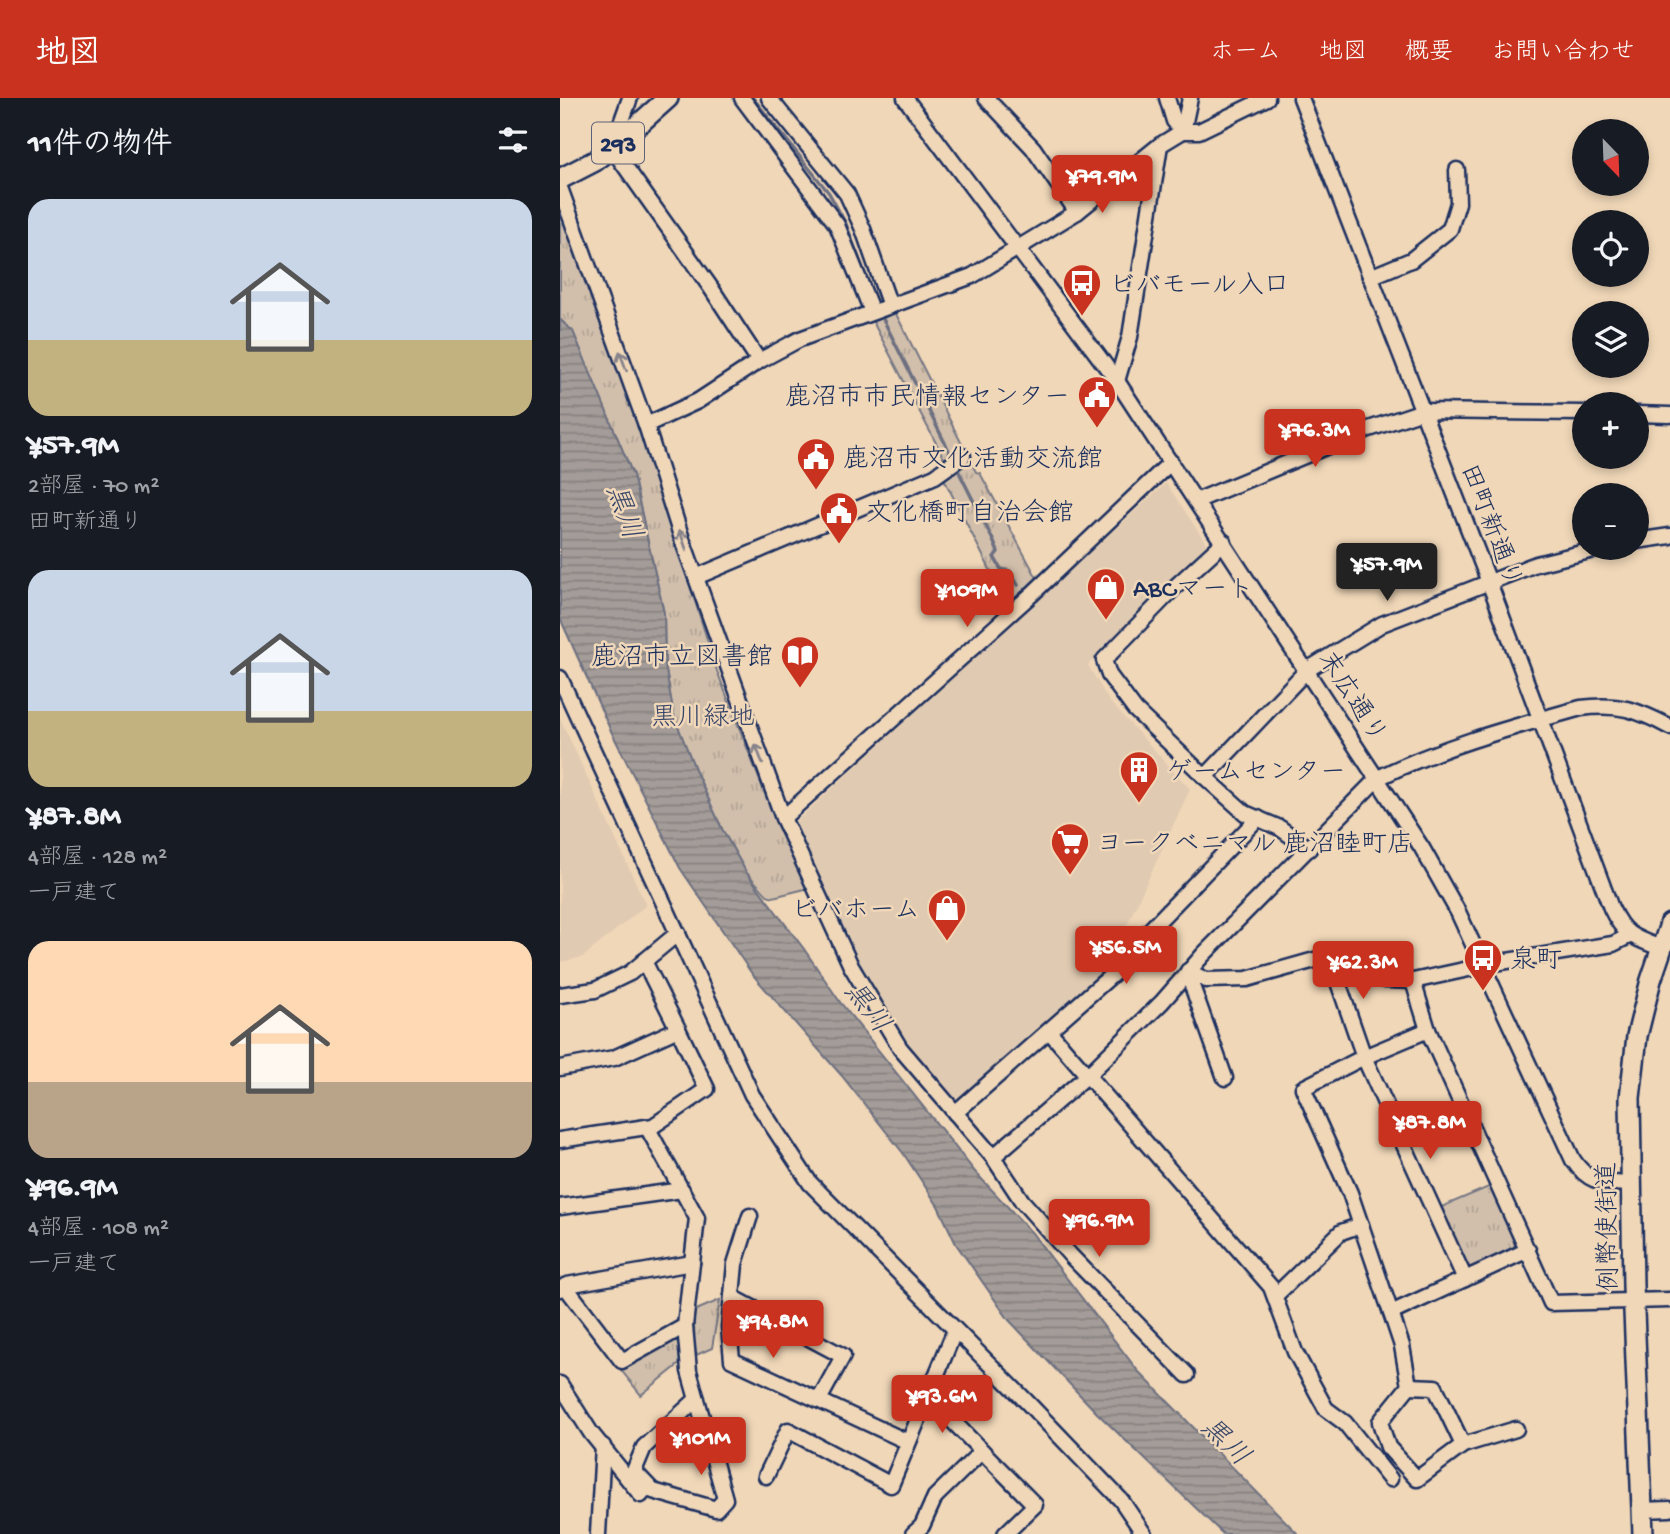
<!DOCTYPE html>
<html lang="ja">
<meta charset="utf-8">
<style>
body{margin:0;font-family:"Gochi Hand","Klee One",sans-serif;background:#242831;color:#f1f3f6;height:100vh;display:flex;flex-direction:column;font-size:26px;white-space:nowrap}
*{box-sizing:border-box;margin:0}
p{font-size:23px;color:#9ea1a6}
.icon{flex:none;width:38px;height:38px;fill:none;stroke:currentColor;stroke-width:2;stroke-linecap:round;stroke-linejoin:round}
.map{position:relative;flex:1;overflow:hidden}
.panel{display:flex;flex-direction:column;background:#171b24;width:560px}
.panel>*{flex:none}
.needle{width:46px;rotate:157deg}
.tools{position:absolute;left:1012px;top:21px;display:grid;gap:14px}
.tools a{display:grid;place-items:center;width:77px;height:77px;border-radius:50%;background:#171b24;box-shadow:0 4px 10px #0003;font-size:35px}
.price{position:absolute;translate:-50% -60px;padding:0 16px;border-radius:7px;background:#c8321e;color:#fff;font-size:23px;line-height:46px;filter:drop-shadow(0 2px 4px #0008)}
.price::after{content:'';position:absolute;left:50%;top:42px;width:21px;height:16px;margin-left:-10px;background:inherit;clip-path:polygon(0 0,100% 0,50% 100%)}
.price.current{background:#222;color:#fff}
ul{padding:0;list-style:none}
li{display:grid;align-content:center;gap:14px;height:371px;padding:0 28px}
li span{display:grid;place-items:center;height:217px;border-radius:21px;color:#555}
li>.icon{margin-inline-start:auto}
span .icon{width:126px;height:126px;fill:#fffc;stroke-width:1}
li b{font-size:30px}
h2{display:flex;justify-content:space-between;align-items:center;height:84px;padding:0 28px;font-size:30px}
header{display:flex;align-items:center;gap:42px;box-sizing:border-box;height:98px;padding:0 35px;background:#c8321e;color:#fff}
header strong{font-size:33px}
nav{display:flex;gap:38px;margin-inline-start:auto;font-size:24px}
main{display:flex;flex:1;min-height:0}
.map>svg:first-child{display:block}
</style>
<header>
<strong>地図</strong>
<nav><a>ホーム</a><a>地図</a><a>概要</a><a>お問い合わせ</a></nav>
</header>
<main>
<section class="panel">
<h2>11件の物件<svg class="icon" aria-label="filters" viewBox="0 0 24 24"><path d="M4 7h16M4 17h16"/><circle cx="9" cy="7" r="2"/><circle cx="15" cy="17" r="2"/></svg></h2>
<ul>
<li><span style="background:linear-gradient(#c9d6e8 65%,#c2b280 0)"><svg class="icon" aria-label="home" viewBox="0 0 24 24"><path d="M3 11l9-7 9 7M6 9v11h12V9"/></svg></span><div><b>¥57.9M</b><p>2部屋 · 70 m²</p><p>田町新通り</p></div></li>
<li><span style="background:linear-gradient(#c9d6e8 65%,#c2b280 0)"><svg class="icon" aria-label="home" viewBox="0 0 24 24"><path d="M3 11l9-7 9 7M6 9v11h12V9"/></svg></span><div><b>¥87.8M</b><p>4部屋 · 128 m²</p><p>一戸建て</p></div></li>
<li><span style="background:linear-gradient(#ffd9b3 65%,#b9a48a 0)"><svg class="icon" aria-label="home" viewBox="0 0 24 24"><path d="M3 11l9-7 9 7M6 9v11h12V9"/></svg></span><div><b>¥96.9M</b><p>4部屋 · 108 m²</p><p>一戸建て</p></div></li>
</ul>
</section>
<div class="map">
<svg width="1110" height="1436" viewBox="0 0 1110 1436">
<defs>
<pattern id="grass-tufts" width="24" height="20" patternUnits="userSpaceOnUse" patternTransform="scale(1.75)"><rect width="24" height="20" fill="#d1bfab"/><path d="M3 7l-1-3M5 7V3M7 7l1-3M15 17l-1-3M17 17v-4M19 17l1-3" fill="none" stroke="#b3a496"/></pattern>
<pattern id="water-rules" width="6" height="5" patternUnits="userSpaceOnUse" patternTransform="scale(1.75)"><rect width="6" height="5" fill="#a49c98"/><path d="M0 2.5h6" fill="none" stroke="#85807f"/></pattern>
</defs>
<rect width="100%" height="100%" fill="#f0d7b8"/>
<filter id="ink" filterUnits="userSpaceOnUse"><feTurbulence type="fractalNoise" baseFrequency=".0143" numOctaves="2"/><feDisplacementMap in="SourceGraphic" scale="14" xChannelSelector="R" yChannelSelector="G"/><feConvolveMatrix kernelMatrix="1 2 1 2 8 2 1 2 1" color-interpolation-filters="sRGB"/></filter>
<g filter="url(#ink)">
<!-- built -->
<g fill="#e0cab1">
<path d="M 606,385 L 648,448 L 528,567 L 549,603 L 630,691 L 545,874 L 400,999 L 385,1000 L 336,941 L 290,863 L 231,728 Z"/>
<path d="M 0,620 L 86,807 L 23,859 L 0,864 Z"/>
</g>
<!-- grass -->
<g fill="url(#grass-tufts)" stroke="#767784" stroke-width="2">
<path d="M 0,103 L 62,271 L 157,573 L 218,729 L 249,790 L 213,799 L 207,797 L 186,774 L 163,733 L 137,676 L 114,619 L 105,567 L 104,515 L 73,377 L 13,234 L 0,221 Z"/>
<path d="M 335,214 L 416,374 L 420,375 L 477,480 L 448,507 L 385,383 L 385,376 L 390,372 L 312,222 Z"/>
<path d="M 931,1088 L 957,1142 L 953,1153 L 914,1171 L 905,1166 L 879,1110 Z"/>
<path d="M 160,1202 L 152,1250 L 132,1259 L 134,1213 Z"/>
<path d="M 108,1240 L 120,1244 L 122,1264 L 81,1297 L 61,1272 Z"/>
</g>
<!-- water -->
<path fill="url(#water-rules)" stroke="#6d7081" stroke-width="2" d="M 0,222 L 13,233 L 73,377 L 104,515 L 105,567 L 114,618 L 137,676 L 163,733 L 186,774 L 244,851 L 280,904 L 416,1075 L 472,1135 L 578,1273 L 738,1436 L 663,1436 L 537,1315 L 449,1222 L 396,1146 L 378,1108 L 343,1055 L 282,978 L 192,876 L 120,770 L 50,631 L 0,520 Z"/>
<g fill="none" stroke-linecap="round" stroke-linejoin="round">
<!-- stream -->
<g stroke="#6d7081" stroke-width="3.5">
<path d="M 193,0 L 269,95 L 286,126 L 318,210"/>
<path d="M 321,217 L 393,361"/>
<path d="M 396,368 L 433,442 L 438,454 L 434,459 L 441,471 L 450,473 L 458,487"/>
</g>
<!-- minor casing -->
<g stroke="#1b2f5e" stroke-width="19">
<g id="minor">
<path d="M 70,0 L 52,50 L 151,190 L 199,263"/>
<path d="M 182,0 L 277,127 L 312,214"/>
<path d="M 209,0 L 287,96 L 303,131 L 330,208"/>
<path d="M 345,0 L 557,283 L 862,750 L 898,814 L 1013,1062 C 1030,1087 1043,1084 1071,1086"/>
<path d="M 426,0 L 473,50 L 517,114"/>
<path d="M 607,0 L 614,23 L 623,33"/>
<path d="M 741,0 L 929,484 L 1051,810 C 1064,838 1074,840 1101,850"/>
<path d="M 623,33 L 630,0"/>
<path d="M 0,90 L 86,327 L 122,441 L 223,720 L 291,868 L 340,950 L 433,1059 L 529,976 L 602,904 L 643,857 L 818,680 C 882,648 953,629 1021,610 C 1059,605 1078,612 1110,629"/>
<path d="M 810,179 L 851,162 L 890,131 L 898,105 L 897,72"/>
<path d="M 557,283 L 570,239 L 600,47"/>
<path d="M 1076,316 L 1110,317"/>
<path d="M 86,327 L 138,303 L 199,263 L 240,241 L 412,178 L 517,114 L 600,47 L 623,33 L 639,33 L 707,0"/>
<path d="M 636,403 L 809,331 L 863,313 L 1024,315"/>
<path d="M 1076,443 L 1110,438"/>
<path d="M 664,444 L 615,489 L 544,562 L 549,577 L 575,612 L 645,679 L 685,715 L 720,730 L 749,751"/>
<path d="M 136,479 L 375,378 L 403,358"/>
<path d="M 0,580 L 192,997 L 250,1085 L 468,1305 L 561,1402 L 584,1436"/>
<path d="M 645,679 L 747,572 L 822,526 L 976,466 L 1042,450"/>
<path d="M 223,720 L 471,497 L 611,364"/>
<path d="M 769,858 L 804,959 L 905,1181"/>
<path d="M 628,873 L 646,882 L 687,881 L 769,858 L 788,862 L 825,882 L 853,883 L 941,864 L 1053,846 L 1069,838"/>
<path d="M 636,878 L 631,885 L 665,980"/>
<path d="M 853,883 L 868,932 L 991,1205 L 1110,1202"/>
<path d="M 0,897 L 35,892 L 70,875 L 118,835"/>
<path d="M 868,932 L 804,959 L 743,990 L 790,1095 L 831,1215 L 968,1152"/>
<path d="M 489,933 L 711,1189 L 735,1254 L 766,1311 L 785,1325 L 830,1381"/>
<path d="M 0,970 L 54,960 L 118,931 L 84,863"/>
<path d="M 395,1015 L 561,869 L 586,836 L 698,720"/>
<path d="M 0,1042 L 93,1028 L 147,991 L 118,931"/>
<path d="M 433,1059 L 462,1103 L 511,1158 L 627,1277"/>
<path d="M 0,1109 L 122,1092"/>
<path d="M 190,1118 L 175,1166 L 169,1229 L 172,1262 L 348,1344"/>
<path d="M 5,1188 L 62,1263 L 125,1228 L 132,1165"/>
<path d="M 0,1191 L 7,1187 L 132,1165 L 137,1120 L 87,1029"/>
<path d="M 716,1197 L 781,1134 L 801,1127"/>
<path d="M 172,1199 L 283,1258 L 259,1302"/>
<path d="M 831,1215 L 842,1248 L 849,1288 L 820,1324 L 828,1349 L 857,1381 L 903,1347 L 956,1331"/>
<path d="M 125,1228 L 129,1273 L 165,1401 L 156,1411 L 93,1393 L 74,1373 L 84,1349 L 137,1301"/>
<path d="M 0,1286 L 31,1335 L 81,1397"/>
<path d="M 849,1288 L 875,1289 L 903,1347"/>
<path d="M 368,1298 L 475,1407 L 445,1436"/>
<path d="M 206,1378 L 228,1332 L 331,1387 L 395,1232"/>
<path d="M 1082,1412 L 1110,1411"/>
<path d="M 38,1436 L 43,1348"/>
<path d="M 353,1436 L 362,1428 L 375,1399 L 422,1353"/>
</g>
</g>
<!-- highway casing -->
<g stroke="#1b2f5e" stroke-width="24">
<g id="highway">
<path d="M 0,81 L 35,63 L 52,50 L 108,0"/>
<path d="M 1083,1436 L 1073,1188 L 1070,1000 L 1077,938 L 1091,882 L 1110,826"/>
</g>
</g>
<!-- minor -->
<use href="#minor" stroke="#f0d7b8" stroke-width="14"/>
<!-- highway -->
<use href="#highway" stroke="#f0d7b8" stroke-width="19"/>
</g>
<!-- one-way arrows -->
<defs><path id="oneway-shaft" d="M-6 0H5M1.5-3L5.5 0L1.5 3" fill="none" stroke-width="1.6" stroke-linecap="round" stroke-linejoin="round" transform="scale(1.75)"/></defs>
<g stroke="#86838b">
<use href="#oneway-shaft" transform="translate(63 263) rotate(-110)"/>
<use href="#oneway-shaft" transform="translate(123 442) rotate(-109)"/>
<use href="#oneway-shaft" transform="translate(199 656) rotate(-111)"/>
</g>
</g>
<!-- icons -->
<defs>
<g id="bus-pin" transform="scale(2.0125)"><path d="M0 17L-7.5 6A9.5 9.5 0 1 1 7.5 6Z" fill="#c8321e" stroke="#f0d7b8"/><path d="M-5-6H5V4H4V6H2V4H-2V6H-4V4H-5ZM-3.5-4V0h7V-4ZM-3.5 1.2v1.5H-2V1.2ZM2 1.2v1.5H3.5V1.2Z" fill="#fff"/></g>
<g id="civic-pin" transform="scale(2.0125)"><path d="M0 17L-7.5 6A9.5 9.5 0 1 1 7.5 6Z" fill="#c8321e" stroke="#f0d7b8"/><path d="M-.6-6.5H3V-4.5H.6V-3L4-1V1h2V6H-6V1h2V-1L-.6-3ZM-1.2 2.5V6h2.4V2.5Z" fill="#fff"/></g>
<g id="shop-pin" transform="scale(2.0125)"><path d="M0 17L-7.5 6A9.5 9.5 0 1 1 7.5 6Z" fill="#c8321e" stroke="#f0d7b8"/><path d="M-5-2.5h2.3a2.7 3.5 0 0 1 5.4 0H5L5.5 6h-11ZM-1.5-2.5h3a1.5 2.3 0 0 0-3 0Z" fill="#fff"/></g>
<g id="library-pin" transform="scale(2.0125)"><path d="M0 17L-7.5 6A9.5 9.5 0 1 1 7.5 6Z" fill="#c8321e" stroke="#f0d7b8"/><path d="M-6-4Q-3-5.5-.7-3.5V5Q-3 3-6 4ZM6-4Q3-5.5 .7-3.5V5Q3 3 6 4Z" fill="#fff"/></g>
<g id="building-pin" transform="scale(2.0125)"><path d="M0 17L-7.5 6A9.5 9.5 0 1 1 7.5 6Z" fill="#c8321e" stroke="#f0d7b8"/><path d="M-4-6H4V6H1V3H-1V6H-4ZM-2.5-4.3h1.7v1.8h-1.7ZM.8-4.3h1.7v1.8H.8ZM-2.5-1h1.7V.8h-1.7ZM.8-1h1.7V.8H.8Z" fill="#fff"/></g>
<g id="supermarket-pin" transform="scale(2.0125)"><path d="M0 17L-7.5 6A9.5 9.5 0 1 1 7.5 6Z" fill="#c8321e" stroke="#f0d7b8"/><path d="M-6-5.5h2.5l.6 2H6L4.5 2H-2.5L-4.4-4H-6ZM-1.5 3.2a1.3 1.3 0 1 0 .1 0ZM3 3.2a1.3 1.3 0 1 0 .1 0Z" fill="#fff"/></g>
</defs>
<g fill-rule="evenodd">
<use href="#bus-pin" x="522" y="185"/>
<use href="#civic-pin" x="537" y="297"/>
<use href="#civic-pin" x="256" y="359"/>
<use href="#civic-pin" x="279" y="413"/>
<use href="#shop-pin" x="546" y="489"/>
<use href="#library-pin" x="240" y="557"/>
<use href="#building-pin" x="579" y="672"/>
<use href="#supermarket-pin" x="510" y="744"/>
<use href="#shop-pin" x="387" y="810"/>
<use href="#bus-pin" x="923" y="860"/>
</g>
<g text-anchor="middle" stroke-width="5" stroke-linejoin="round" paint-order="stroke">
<!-- shield labels -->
<rect fill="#f0d7b8" stroke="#5b6179" stroke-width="2" x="32" y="24.5" width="52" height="41" rx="5"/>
<g font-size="24" font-weight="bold" fill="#1b2f5e">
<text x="58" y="53">293</text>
</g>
<!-- poi labels -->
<g font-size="26" fill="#1b2f5e" stroke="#f0d7b8" text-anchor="start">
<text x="549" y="194">ビバモール入口</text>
<text x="510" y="306" text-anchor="end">鹿沼市市民情報センター</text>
<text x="283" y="368">鹿沼市文化活動交流館</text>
<text x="306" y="422">文化橋町自治会館</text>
<text x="573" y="498">ABCマート</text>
<text x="213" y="566" text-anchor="end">鹿沼市立図書館</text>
<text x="606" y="681">ゲームセンター</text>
<text x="537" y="753">ヨークベニマル 鹿沼睦町店</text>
<text x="360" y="819" text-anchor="end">ビバホーム</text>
<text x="950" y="869">泉町</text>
</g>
<!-- street labels -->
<g font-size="26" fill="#1b2f5e" stroke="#f0d7b8">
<text transform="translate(933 427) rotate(69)" y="9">田町新通り</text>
<text transform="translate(794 598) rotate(57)" y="9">末広通り</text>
<text transform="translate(1046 1129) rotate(-91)" y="9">例幣使街道</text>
</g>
<!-- park labels -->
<g font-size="26" fill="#36456a" stroke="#f0d7b8">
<text x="143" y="626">黒川緑地</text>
</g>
<!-- water labels -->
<g font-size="28" font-style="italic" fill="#36456a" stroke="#f0d7b8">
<text transform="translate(66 413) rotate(70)" y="10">黒川</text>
<text transform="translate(309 908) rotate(52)" y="10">黒川</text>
<text transform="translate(667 1342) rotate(44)" y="10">黒川</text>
</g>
</g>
</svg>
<div class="tools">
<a><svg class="needle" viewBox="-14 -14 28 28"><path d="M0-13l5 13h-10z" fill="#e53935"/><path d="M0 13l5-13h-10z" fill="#9ea1a6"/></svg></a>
<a><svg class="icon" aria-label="locate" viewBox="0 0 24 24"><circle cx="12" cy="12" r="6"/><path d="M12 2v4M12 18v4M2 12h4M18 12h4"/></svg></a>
<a><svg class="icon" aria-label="layers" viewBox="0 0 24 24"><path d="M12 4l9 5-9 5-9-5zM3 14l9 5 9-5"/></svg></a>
<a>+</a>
<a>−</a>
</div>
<b class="price" style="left:542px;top:117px">¥79.9M</b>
<b class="price" style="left:755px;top:371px">¥76.3M</b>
<b class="price current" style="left:827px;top:505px">¥57.9M</b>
<b class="price" style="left:407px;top:531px">¥109M</b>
<b class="price" style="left:566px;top:888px">¥56.5M</b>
<b class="price" style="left:803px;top:903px">¥62.3M</b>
<b class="price" style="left:870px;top:1063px">¥87.8M</b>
<b class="price" style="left:539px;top:1161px">¥96.9M</b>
<b class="price" style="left:213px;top:1262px">¥94.8M</b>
<b class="price" style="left:382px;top:1337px">¥93.6M</b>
<b class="price" style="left:141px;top:1379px">¥101M</b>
</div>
</main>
